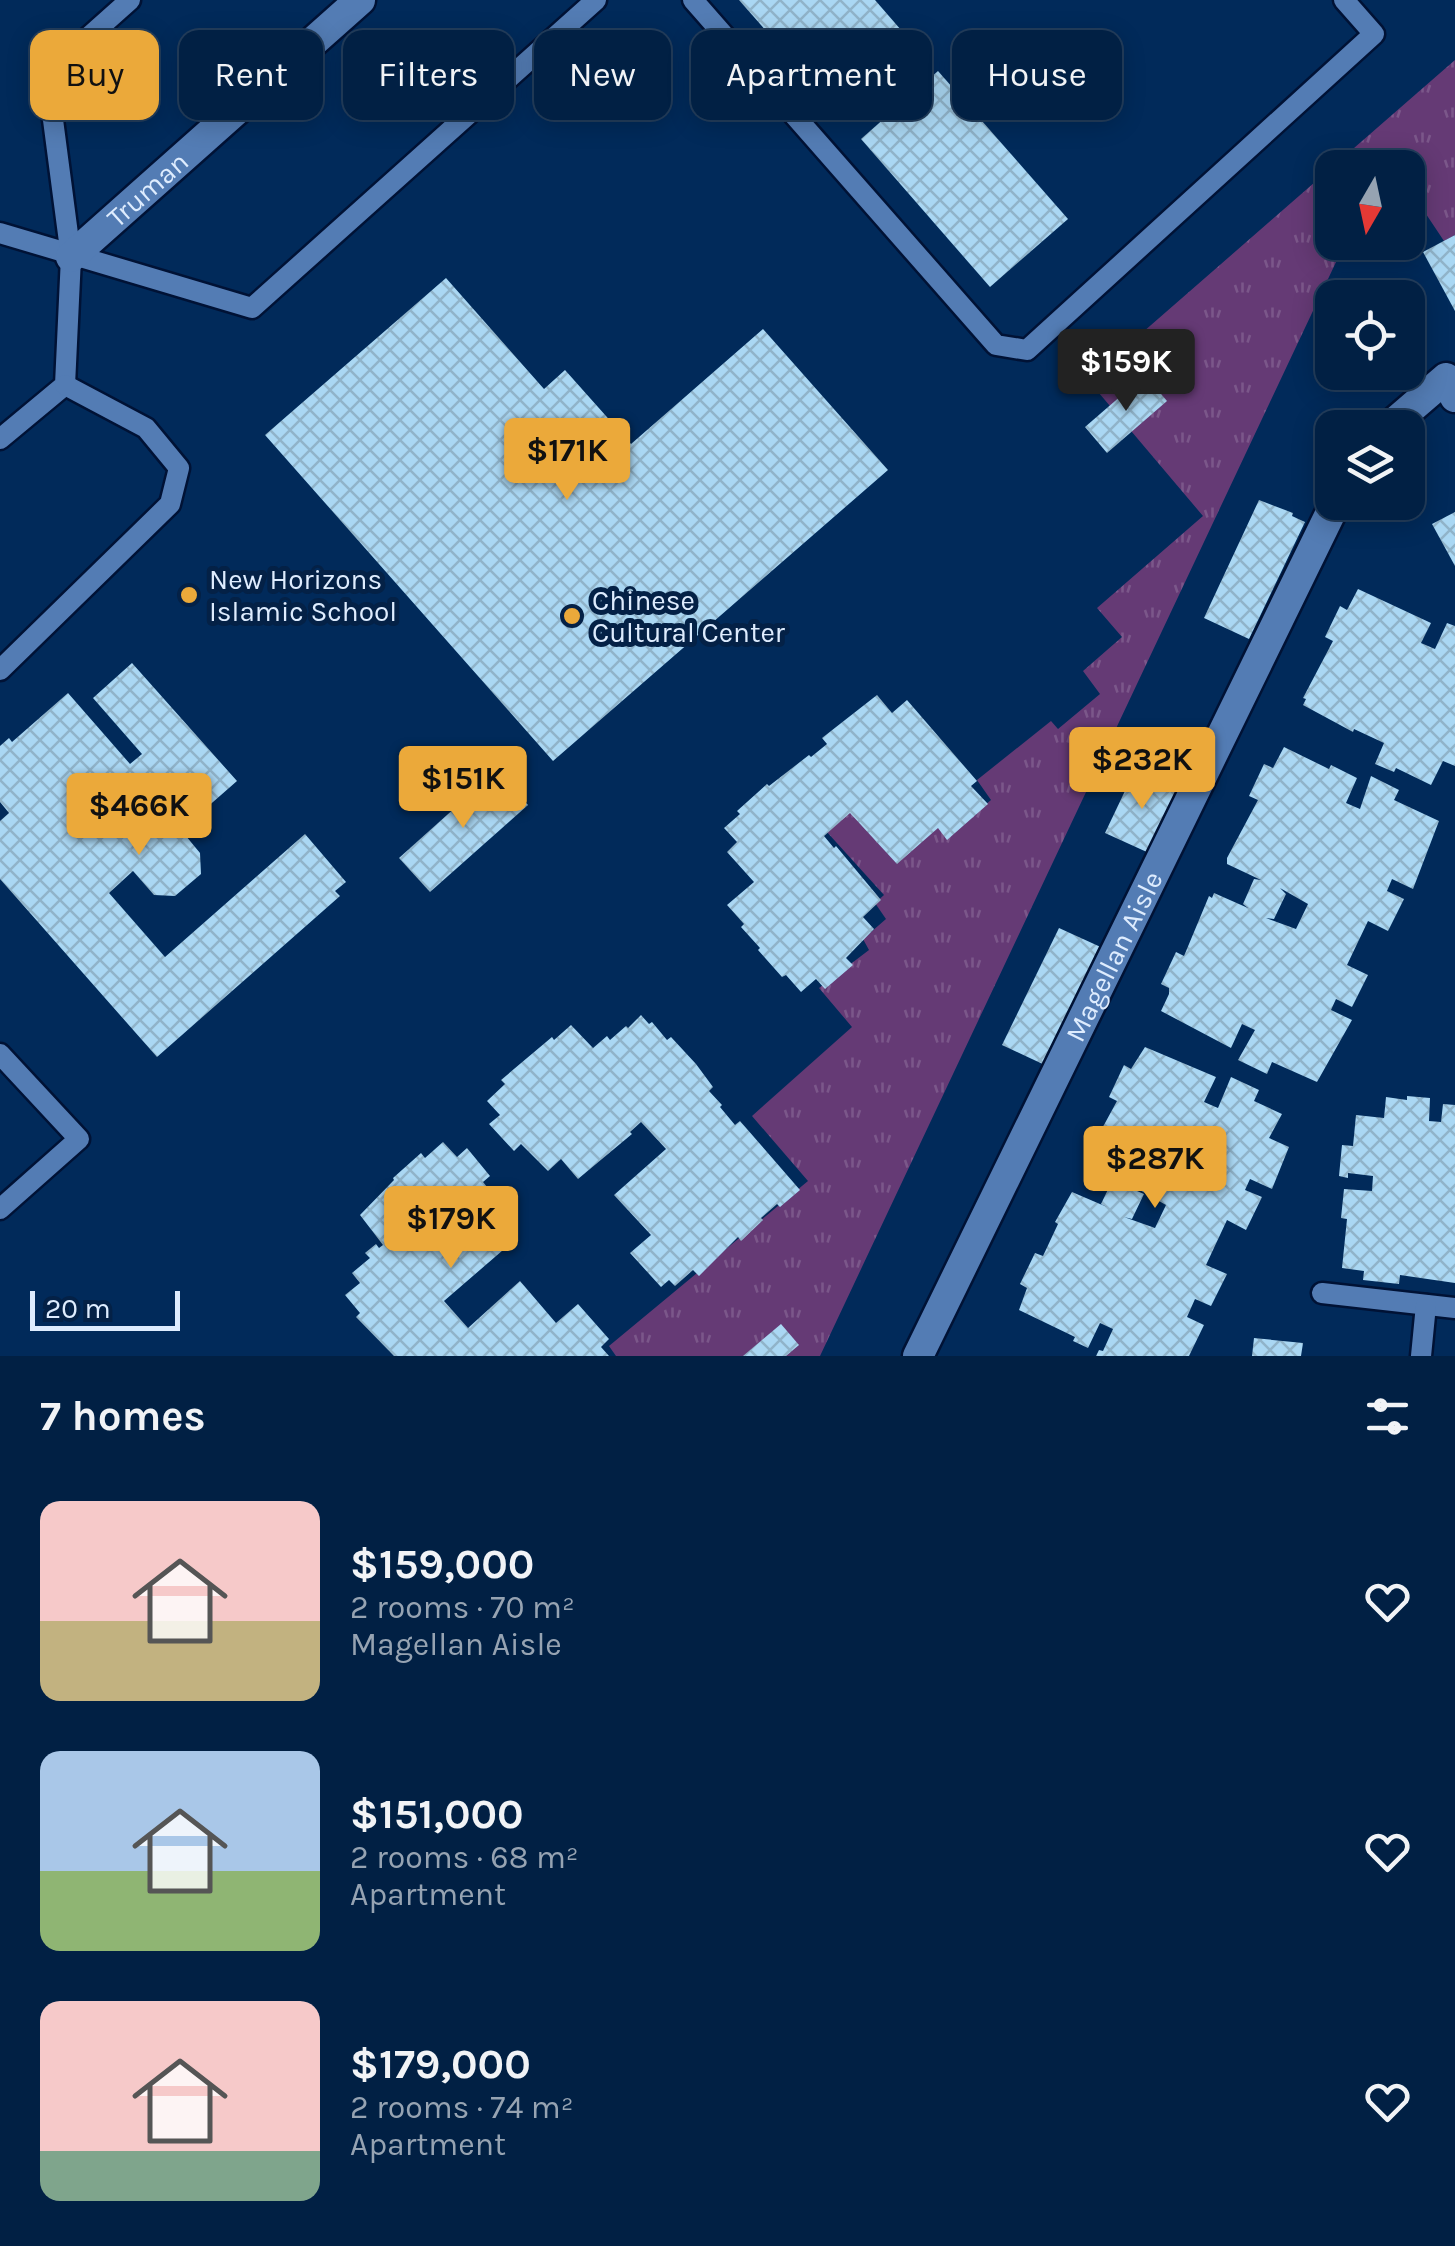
<!DOCTYPE html>
<meta charset="utf-8">
<style>
body{margin:0;font-family:Karla,sans-serif;background:#0b284b;color:#f1f3f6;height:100vh;display:flex;flex-direction:column;font-size:38px;white-space:nowrap}
*{box-sizing:border-box;margin:0}
p{font-size:32px;color:#96a3b2}
.icon{flex:none;width:55px;height:55px;fill:none;stroke:currentColor;stroke-width:2;stroke-linecap:round;stroke-linejoin:round}
.map{position:relative;height:1356px;overflow:hidden}
.side{display:flex;flex-direction:column;background:#012044;flex:1}
.side>*{flex:none}
.guide{position:absolute;left:30px;top:30px;width:1395px;height:90px;display:flex;gap:20px}
.needle{width:65px;rotate:189deg}
.fabs{position:absolute;left:1315px;top:150px;display:grid;gap:20px}
.fabs a{display:grid;place-items:center;width:110px;height:110px;border-radius:20px;background:#012044;box-shadow:0 5px 25px #0003,0 0 0 2px #233e5d;font-size:50px}
.scale{position:absolute;left:30px;bottom:25px;width:150px;box-sizing:border-box;padding-left:10px;border:5px solid #deecfe;border-top:0;font-size:28px;line-height:35px;white-space:nowrap;color:#deecfe;-webkit-text-stroke:8px #042146;paint-order:stroke}
.price{position:absolute;translate:-50% -85px;padding:0 22px;border-radius:10px;background:#eba93a;color:#111;font-size:32px;line-height:65px;filter:drop-shadow(0 2px 5px #0008)}
.price::after{content:'';position:absolute;left:50%;top:60px;width:30px;height:22px;margin-left:-15px;background:inherit;clip-path:polygon(0 0,100% 0,50% 100%)}
.price.on{background:#222;color:#fff}
ul{padding:0;list-style:none}
li{display:flex;align-items:center;gap:30px;height:250px;padding:0 40px}
li span{display:grid;place-items:center;flex:none;width:280px;height:200px;border-radius:20px;color:#555}
li>.icon{margin-inline-start:auto}
span .icon{width:120px;height:120px;fill:#fffc;stroke-width:1}
li b{font-size:42px}
h2{display:flex;justify-content:space-between;align-items:center;height:120px;padding:0 40px;font-size:42px}
.tag{padding:0 35px;border-radius:20px;background:#012044;box-shadow:0 5px 25px #0003,0 0 0 2px #233e5d;font-size:35px;line-height:90px}
.tag.on{background:#eba93a;color:#111}
.map>svg:first-child{display:block}
</style>
<div class="map">
<svg width="1455" height="1356" viewBox="0 0 1455 1356">
<defs>
<pattern id="grass-tufts" width="24" height="20" patternUnits="userSpaceOnUse" patternTransform="scale(2.5)"><rect width="24" height="20" fill="#653a75"/><path d="M3 7l-1-3M5 7V3M7 7l1-3M15 17l-1-3M17 17v-4M19 17l1-3" fill="none" stroke="#7b578a"/></pattern>
<pattern id="building-cross-hatch" width="8" height="8" patternUnits="userSpaceOnUse" patternTransform="scale(2.5)"><rect width="8" height="8" fill="#aad7f3"/><path d="M0 0l8 8M0 8l8-8" fill="none" stroke="#90b3c9"/></pattern>
</defs>
<rect width="100%" height="100%" fill="#012a5a"/>
<!-- grass -->
<path fill="url(#grass-tufts)" d="M 1455,60 L 1455,235 L 1444,241 L 1408,187 L 1408,168 L 1394,167 L 1386,156 L 1380,167 L 1332,168 L 1332,242 L 1345,243 L 820,1356 L 616,1356 L 609,1346 L 808,1181 L 752,1116 L 852,1027 L 819,988 L 869,950 L 863,939 L 886,919 L 875,903 L 884,895 L 826,831 L 853,806 L 941,822 L 950,834 L 991,800 L 977,780 L 1051,721 L 1058,729 L 1100,694 L 1083,671 L 1122,637 L 1097,608 L 1203,516 L 1088,380 Z"/>
<!-- building -->
<g fill="url(#building-cross-hatch)" fill-rule="evenodd">
<path d="M 739,0 L 875,0 L 921,53 L 844,120 Z"/>
<path d="M 938,71 L 1068,219 L 990,287 L 861,139 Z"/>
<path d="M 1455,235 L 1455,311 L 1423,252 Z"/>
<path d="M 446,278 L 544,389 L 565,370 L 631,444 L 763,329 L 888,470 L 553,761 L 265,435 Z"/>
<path d="M 1145,375 L 1167,401 L 1107,453 L 1085,427 Z"/>
<path d="M 1259,500 L 1293,513 L 1292,516 L 1305,522 L 1249,639 L 1204,618 Z"/>
<path d="M 1455,512 L 1455,566 L 1432,524 Z"/>
<path d="M 1358,589 L 1431,623 L 1421,643 L 1435,649 L 1447,623 L 1455,626 L 1455,766 L 1443,761 L 1431,785 L 1396,768 L 1394,772 L 1375,764 L 1384,743 L 1354,729 L 1353,732 L 1303,705 L 1306,699 L 1303,698 L 1333,641 L 1325,637 L 1340,606 L 1347,610 Z"/>
<path d="M 132,663 L 237,781 L 181,830 L 200,853 L 201,874 L 175,896 L 154,895 L 133,871 L 109,893 L 165,957 L 305,834 L 346,882 L 335,891 L 340,896 L 157,1057 L 0,879 L 0,821 L 9,813 L 0,802 L 0,746 L 9,738 L 12,742 L 68,693 L 130,764 L 142,754 L 93,698 Z"/>
<path d="M 877,695 L 892,713 L 907,700 L 977,781 L 971,786 L 988,804 L 947,840 L 938,828 L 897,864 L 850,813 L 824,836 L 834,848 L 836,846 L 881,900 L 863,917 L 874,929 L 846,958 L 853,965 L 825,989 L 816,979 L 801,992 L 786,975 L 782,977 L 758,950 L 760,948 L 741,927 L 744,924 L 727,905 L 754,882 L 727,852 L 737,842 L 724,828 L 740,814 L 737,811 L 767,784 L 769,786 L 809,755 L 811,757 L 827,744 L 822,738 Z"/>
<path d="M 1284,747 L 1329,769 L 1331,765 L 1357,778 L 1346,803 L 1360,809 L 1371,776 L 1399,790 L 1394,800 L 1439,821 L 1413,889 L 1392,879 L 1387,891 L 1404,899 L 1388,931 L 1368,921 L 1347,965 L 1368,975 L 1352,1007 L 1336,999 L 1331,1010 L 1352,1020 L 1317,1082 L 1272,1062 L 1267,1074 L 1238,1060 L 1255,1030 L 1242,1024 L 1231,1048 L 1161,1011 L 1169,994 L 1169,988 L 1161,984 L 1176,952 L 1184,956 L 1209,896 L 1212,898 L 1214,893 L 1248,908 L 1243,904 L 1254,879 L 1261,880 L 1227,864 L 1227,858 L 1258,800 L 1249,796 L 1264,764 L 1273,768 ZM 1280,888 L 1308,904 L 1296,929 L 1266,918 L 1274,919 L 1286,894 Z"/>
<path d="M 496,771 L 528,805 L 430,892 L 399,858 Z"/>
<path d="M 1134,772 L 1179,792 L 1149,853 L 1105,833 Z"/>
<path d="M 1059,928 L 1105,949 L 1049,1067 L 1002,1045 Z"/>
<path d="M 641,1015 L 649,1024 L 652,1022 L 667,1040 L 671,1037 L 696,1064 L 713,1087 L 709,1091 L 722,1105 L 720,1107 L 735,1125 L 740,1121 L 800,1190 L 780,1207 L 777,1204 L 761,1218 L 763,1220 L 741,1241 L 738,1237 L 699,1276 L 693,1270 L 675,1286 L 669,1280 L 661,1287 L 630,1253 L 651,1235 L 614,1195 L 666,1149 L 641,1122 L 630,1132 L 632,1134 L 578,1179 L 561,1159 L 548,1171 L 521,1144 L 514,1151 L 489,1124 L 500,1115 L 487,1101 L 505,1084 L 501,1080 L 552,1037 L 554,1040 L 571,1025 L 593,1048 L 607,1036 L 610,1040 L 626,1026 L 628,1028 Z"/>
<path d="M 1145,1047 L 1216,1077 L 1204,1102 L 1218,1108 L 1231,1077 L 1259,1090 L 1254,1101 L 1282,1114 L 1269,1138 L 1289,1147 L 1272,1189 L 1250,1179 L 1245,1190 L 1262,1197 L 1246,1230 L 1227,1220 L 1206,1265 L 1227,1274 L 1211,1306 L 1195,1299 L 1187,1317 L 1204,1325 L 1189,1356 L 1096,1356 L 1099,1350 L 1103,1351 L 1113,1329 L 1100,1323 L 1088,1348 L 1073,1341 L 1075,1337 L 1019,1310 L 1027,1288 L 1020,1284 L 1035,1253 L 1043,1256 L 1058,1224 L 1055,1222 L 1072,1192 L 1107,1207 L 1101,1204 L 1113,1179 L 1121,1180 L 1086,1164 L 1086,1158 L 1117,1101 L 1109,1097 L 1124,1065 L 1131,1069 ZM 1138,1189 L 1166,1205 L 1155,1228 L 1124,1217 L 1132,1219 L 1144,1194 L 1137,1191 Z"/>
<path d="M 1407,1096 L 1430,1098 L 1429,1121 L 1441,1122 L 1443,1104 L 1455,1105 L 1455,1283 L 1400,1275 L 1399,1284 L 1363,1280 L 1364,1271 L 1342,1268 L 1347,1219 L 1341,1218 L 1344,1189 L 1372,1191 L 1373,1176 L 1348,1173 L 1348,1178 L 1339,1176 L 1342,1145 L 1353,1146 L 1356,1115 L 1384,1118 L 1386,1097 L 1407,1100 Z"/>
<path d="M 443,1142 L 457,1157 L 467,1148 L 490,1176 L 483,1182 L 507,1212 L 493,1224 L 510,1244 L 444,1301 L 468,1328 L 520,1281 L 556,1323 L 578,1304 L 609,1339 L 601,1347 L 609,1356 L 394,1356 L 356,1317 L 360,1313 L 345,1295 L 360,1283 L 352,1273 L 370,1258 L 365,1253 L 376,1244 L 379,1248 L 383,1245 L 360,1215 L 394,1180 L 393,1178 L 421,1153 L 425,1158 Z"/>
<path d="M 781,1324 L 799,1345 L 786,1356 L 743,1356 Z"/>
<path d="M 1254,1338 L 1303,1343 L 1301,1356 L 1252,1356 Z"/>
</g>
<g fill="none" stroke-linecap="round" stroke-linejoin="round">
<!-- lane casing -->
<g stroke="#001235" stroke-width="25">
<g id="lane">
<path d="M 693,0 L 996,345 L 1027,350 L 1374,34 L 1344,0"/>
<path d="M 0,233 L 252,308 L 596,0"/>
<path d="M 0,439 L 65,385 L 71,257 L 47,74 L 130,0"/>
<path d="M 0,670 L 170,504 L 179,468 L 146,428 L 65,385"/>
<path d="M 0,1054 L 79,1139 L 0,1209"/>
<path d="M 1322,1293 L 1455,1308"/>
<path d="M 1421,1356 L 1426,1305"/>
</g>
</g>
<!-- street casing -->
<g stroke="#001235" stroke-width="35">
<g id="street">
<path id="s1" d="M 71,257 L 360,0"/>
<path d="M 1388,428 L 1446,378 L 1455,397"/>
<path id="s2" d="M 918,1356 L 1336,502"/>
</g>
</g>
<!-- lane -->
<use href="#lane" stroke="#537cb4" stroke-width="20"/>
<!-- street -->
<use href="#street" stroke="#537cb4" stroke-width="30"/>
</g>
<!-- markers -->
<g fill="#eba93a" stroke="#042146" stroke-width="4">
<circle cx="189" cy="595" r="10"/>
<circle cx="572" cy="616" r="10"/>
</g>
<g text-anchor="middle" stroke-width="10" stroke-linejoin="round" paint-order="stroke">
<!-- street labels -->
<g font-size="28" fill="#deecfe" stroke="#042146">
<text dy="10" stroke="none"><textPath href="#s1" startOffset="102">Truman</textPath></text>
<text dy="10" stroke="none"><textPath href="#s2" startOffset="445">Magellan Aisle</textPath></text>
</g>
<!-- poi labels -->
<g font-size="28" fill="#deecfe" stroke="#042146" text-anchor="start">
<text x="209" y="589">New Horizons<tspan x="209" dy="32">Islamic School</tspan></text>
<text x="592" y="610">Chinese<tspan x="592" dy="32">Cultural Center</tspan></text>
</g>
</g>
</svg>
<div class="fabs">
<a><svg class="needle" viewBox="-14 -14 28 28"><path d="M0-13l5 13h-10z" fill="#e53935"/><path d="M0 13l5-13h-10z" fill="#96a3b2"/></svg></a>
<a><svg class="icon" aria-label="locate" viewBox="0 0 24 24"><circle cx="12" cy="12" r="6"/><path d="M12 2v4M12 18v4M2 12h4M18 12h4"/></svg></a>
<a><svg class="icon" aria-label="layers" viewBox="0 0 24 24"><path d="M12 4l9 5-9 5-9-5zM3 14l9 5 9-5"/></svg></a>
</div>
<div class="scale">20 m</div>
<b class="price on" style="left:1126px;top:414px">$159K</b>
<b class="price" style="left:567px;top:503px">$171K</b>
<b class="price" style="left:1142px;top:812px">$232K</b>
<b class="price" style="left:463px;top:831px">$151K</b>
<b class="price" style="left:139px;top:858px">$466K</b>
<b class="price" style="left:1155px;top:1211px">$287K</b>
<b class="price" style="left:451px;top:1271px">$179K</b>
<div class="guide">
<a class="tag on">Buy</a>
<a class="tag">Rent</a>
<a class="tag">Filters</a>
<a class="tag">New</a>
<a class="tag">Apartment</a>
<a class="tag">House</a>
</div>
</div>
<section class="side">
<h2>7 homes<svg class="icon" aria-label="filters" viewBox="0 0 24 24"><path d="M4 7h16M4 17h16"/><circle cx="9" cy="7" r="2"/><circle cx="15" cy="17" r="2"/></svg></h2>
<ul>
<li><span style="background:linear-gradient(#f6c9c9 60%,#c2b280 0)"><svg class="icon" aria-label="home" viewBox="0 0 24 24"><path d="M3 11l9-7 9 7M6 9v11h12V9"/></svg></span><div><b>$159,000</b><p>2 rooms · 70 m²</p><p>Magellan Aisle</p></div><svg class="icon" aria-label="heart" viewBox="0 0 24 24"><path d="M12 20l-8-8c-3-5 5-10 8-4 3-6 11-1 8 4z"/></svg></li>
<li><span style="background:linear-gradient(#a9c7e8 60%,#8fb573 0)"><svg class="icon" aria-label="home" viewBox="0 0 24 24"><path d="M3 11l9-7 9 7M6 9v11h12V9"/></svg></span><div><b>$151,000</b><p>2 rooms · 68 m²</p><p>Apartment</p></div><svg class="icon" aria-label="heart" viewBox="0 0 24 24"><path d="M12 20l-8-8c-3-5 5-10 8-4 3-6 11-1 8 4z"/></svg></li>
<li><span style="background:linear-gradient(#f6c9c9 75%,#7fa58c 0)"><svg class="icon" aria-label="home" viewBox="0 0 24 24"><path d="M3 11l9-7 9 7M6 9v11h12V9"/></svg></span><div><b>$179,000</b><p>2 rooms · 74 m²</p><p>Apartment</p></div><svg class="icon" aria-label="heart" viewBox="0 0 24 24"><path d="M12 20l-8-8c-3-5 5-10 8-4 3-6 11-1 8 4z"/></svg></li>
</ul>
</section>
